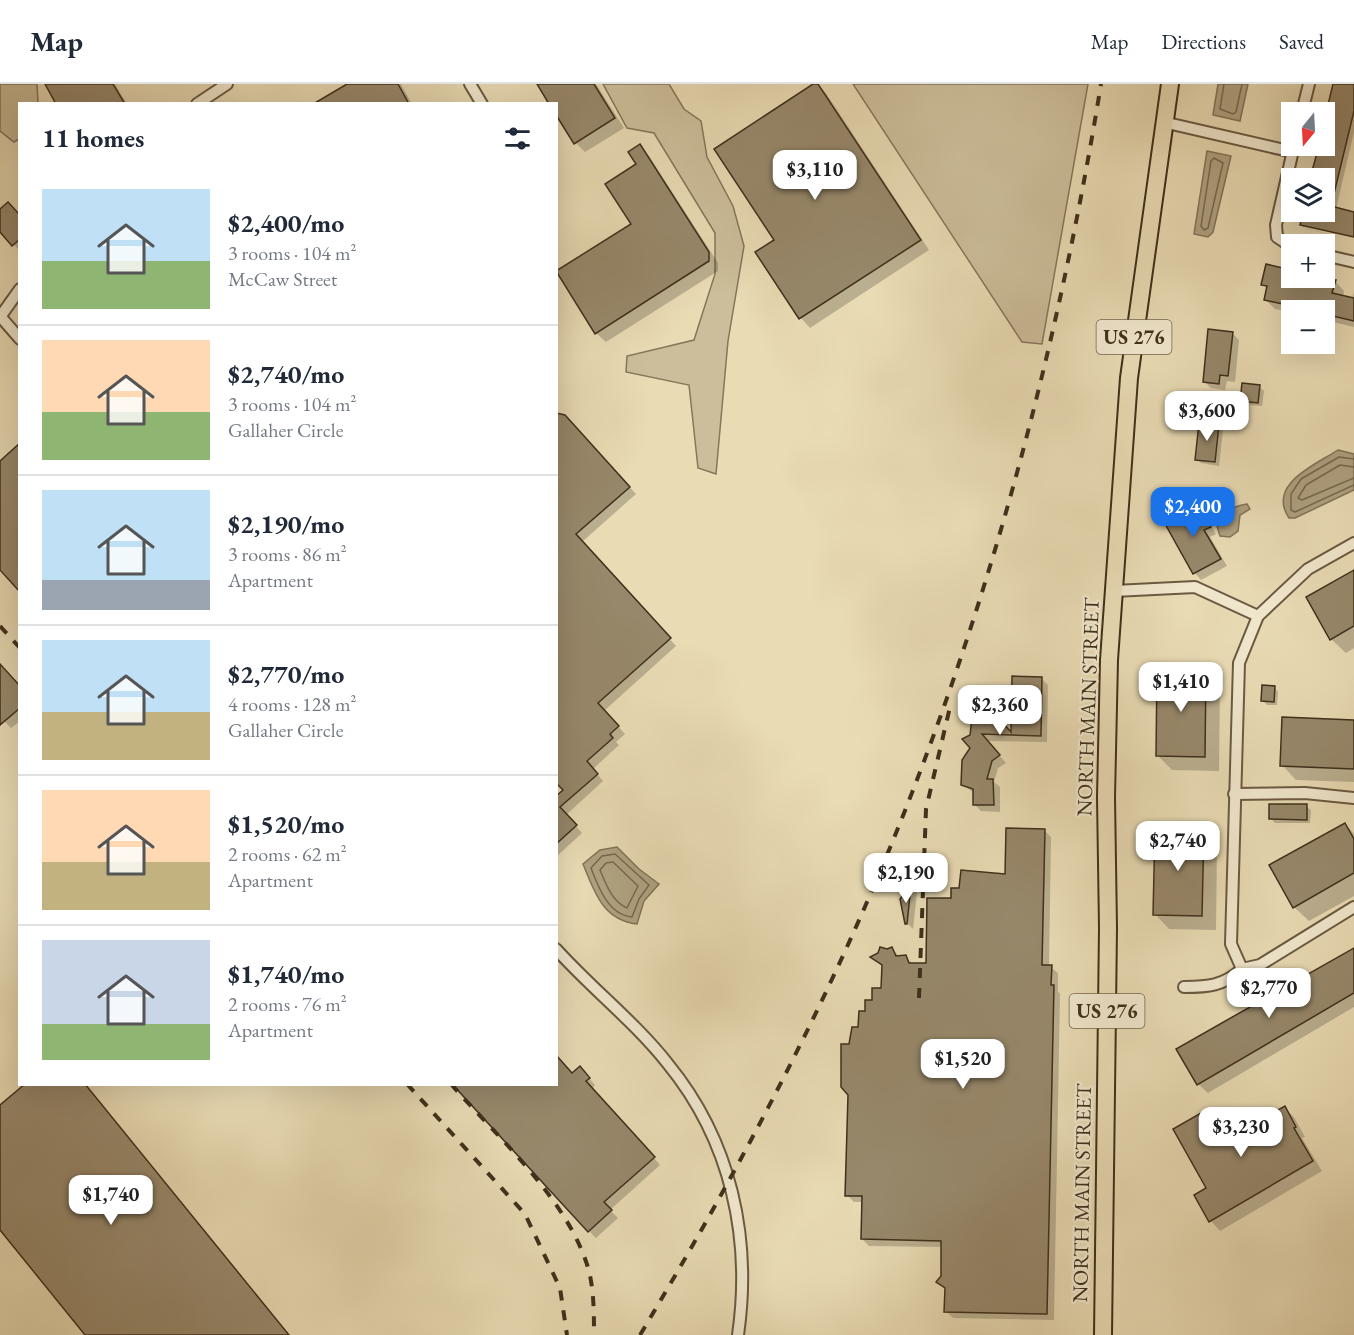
<!DOCTYPE html>
<meta charset="utf-8">
<style>
body{margin:0;font-family:"EB Garamond",serif;background:#f6f6f7;color:#1f2937;height:100vh;display:flex;flex-direction:column;font-size:22px;white-space:nowrap}
*{box-sizing:border-box;margin:0}
p{font-size:20px;color:#747a83}
.icon{flex:none;width:33px;height:33px;fill:none;stroke:currentColor;stroke-width:2;stroke-linecap:round;stroke-linejoin:round}
.map{position:relative;flex:1;overflow:hidden}
.details{position:absolute;left:18px;top:18px;width:540px;height:984px;display:flex;flex-direction:column;background:#fff;border-radius:0px;box-shadow:0 6px 24px #0002}
.details>*{flex:none}
.needle{width:39px;rotate:198deg}
.buttons{position:absolute;left:1281px;top:18px;display:grid;gap:12px}
.buttons a{display:grid;place-items:center;width:54px;height:54px;border-radius:0px;background:#fff;box-shadow:0 6px 24px #0002;font-size:30px}
.price{position:absolute;translate:-50% -51px;padding:0 14px;border-radius:12px;background:#fff;color:#222;font-size:20px;line-height:39px;filter:drop-shadow(0 2px 3px #0008)}
.price::after{content:'';position:absolute;left:50%;top:36px;width:18px;height:14px;margin-left:-9px;background:inherit;clip-path:polygon(0 0,100% 0,50% 100%)}
.price.on{background:#1a73e8;color:#fff}
ul{padding:0;list-style:none}
li{display:flex;align-items:center;gap:18px;height:150px;padding:0 24px}
li+li{border-top:2px solid #e0e1e3}
li span{display:grid;place-items:center;flex:none;width:168px;height:120px;border-radius:0px;color:#555}
li>.icon{margin-inline-start:auto}
span .icon{width:72px;height:72px;fill:#fffc;stroke-width:1}
li b{font-size:26px}
h2{display:flex;justify-content:space-between;align-items:center;height:72px;padding:0 24px;font-size:26px}
header{display:flex;align-items:center;gap:36px;box-sizing:border-box;height:84px;padding:0 30px;background:#fff;border-bottom:2px solid #e0e1e3}
header strong{font-size:28px}
nav{display:flex;gap:33px;margin-inline-start:auto;font-size:21px}
.map>svg:first-child{display:block}
</style>
<header>
<strong>Map</strong>
<nav><a>Map</a><a>Directions</a><a>Saved</a></nav>
</header>
<div class="map">
<svg width="1354" height="1251" viewBox="0 0 1354 1251">
<rect width="100%" height="100%" fill="#e9dbb4"/>
<filter id="stains"><feTurbulence type="fractalNoise" baseFrequency=".00333" numOctaves="4"/><feColorMatrix values="0 0 0 0 .2 0 0 0 0 .09 0 0 0 0 .02 0 0 0 .5 -.17"/></filter>
<radialGradient id="worn" r=".72"><stop offset=".6" stop-color="#630" stop-opacity="0"/><stop offset="1" stop-color="#630" stop-opacity=".3"/></radialGradient>
<!-- green -->
<g fill="#ccbe9a" stroke="#86765a" stroke-width="1.5">
<path d="M 0,0 L 37,0 L 38,19 L 20,20 L 19,55 L 14,58 L 0,47 Z"/>
<path d="M 603,0 L 669,0 L 684,25 L 701,37 L 707,73 L 733,122 L 744,162 L 728,257 L 716,390 L 698,384 L 689,301 L 626,288 L 627,272 L 694,256 L 715,190 L 715,149 L 654,49 L 627,44 Z"/>
<path d="M 853,0 L 1088,0 L 1042,260 L 1022,258 Z"/>
</g>
<!-- water -->
<g fill="#afa180" stroke="#827358" stroke-width="1.5">
<path d="M 1218,0 L 1248,0 L 1240,37 L 1213,31 Z"/>
<path d="M 1207,67 L 1231,72 L 1213,148 L 1208,153 L 1194,150 Z"/>
<path d="M 1338,366 L 1354,370 L 1354,406 L 1295,434 L 1289,434 C 1266,400 1317,380 1338,366 Z"/>
<path d="M 1247,420 L 1250,425 L 1240,431 L 1238,447 L 1230,453 L 1220,452 L 1217,442 C 1224,427 1231,423 1247,420 Z"/>
<path d="M 617,763 L 639,785 L 659,800 L 644,817 L 637,840 C 603,836 595,809 583,780 L 600,766 Z"/>
</g>
<!-- shadow -->
<g fill="#0003">
<path d="M 46,0 L 115,0 L 127,20 L 58,20 Z"/>
<path d="M 350,0 L 401,0 L 412,20 L 325,20 Z"/>
<path d="M 539,0 L 596,0 L 624,44 L 585,68 L 576,59 L 556,20 Z"/>
<path d="M 817,0 L 826,9 L 929,166 L 810,244 L 801,234 L 757,169 L 776,156 Z"/>
<path d="M 1335,0 L 1354,0 L 1354,48 L 1336,125 L 1354,129 L 1354,152 L 1304,141 L 1304,144 L 1354,156 L 1306,145 L 1301,141 L 1304,128 L 1324,128 L 1324,94 L 1312,94 L 1320,62 L 1324,62 Z"/>
<path d="M 640,62 L 649,72 L 718,179 L 718,187 L 606,258 L 596,249 L 633,140 Z"/>
<path d="M 0,127 L 20,132 L 20,167 L 0,146 Z"/>
<path d="M 1292,194 L 1318,194 L 1335,197 L 1344,207 L 1343,213 L 1352,215 L 1354,208 L 1354,243 L 1324,236 L 1324,226 L 1292,228 L 1275,225 L 1265,215 L 1268,206 L 1263,200 Z"/>
<path d="M 1232,249 L 1239,256 L 1235,298 L 1227,297 L 1225,306 L 1211,304 L 1204,297 Z"/>
<path d="M 1259,303 L 1264,307 L 1262,322 L 1246,321 L 1241,316 Z"/>
<path d="M 572,340 L 636,410 L 582,458 L 676,562 L 604,627 L 625,650 L 616,658 L 619,661 L 593,685 L 603,697 L 566,731 L 582,749 L 557,772 L 556,714 L 565,706 Z"/>
<path d="M 1219,343 L 1223,347 L 1219,382 L 1201,379 L 1197,375 Z"/>
<path d="M 1197,421 L 1216,450 L 1210,453 L 1227,482 L 1201,496 L 1195,489 Z"/>
<path d="M 1354,488 L 1354,564 L 1346,569 L 1331,555 Z"/>
<path d="M 0,582 L 20,604 L 20,637 L 11,644 L 0,633 Z"/>
<path d="M 1206,588 L 1220,602 L 1219,687 L 1172,686 L 1157,671 Z"/>
<path d="M 1014,594 L 1041,594 L 1048,601 L 1047,658 L 987,657 L 1006,679 L 998,684 L 994,698 L 1000,703 L 1000,728 L 981,727 L 974,720 L 974,709 L 963,701 L 972,664 L 965,655 L 1002,639 L 1013,651 Z"/>
<path d="M 1274,603 L 1278,608 L 1277,621 L 1267,621 L 1262,616 Z"/>
<path d="M 1354,638 L 1354,698 L 1296,696 L 1282,681 Z"/>
<path d="M 1306,722 L 1311,726 L 1310,739 L 1275,739 L 1270,734 Z"/>
<path d="M 1345,740 L 1354,750 L 1354,812 L 1309,837 L 1294,823 Z"/>
<path d="M 1044,746 L 1051,753 L 1049,882 L 1058,889 L 1058,907 L 1060,910 L 1054,1236 L 953,1234 L 946,1227 L 946,1206 L 938,1198 L 942,1193 L 943,1163 L 869,1162 L 862,1155 L 863,1118 L 854,1118 L 847,1111 L 850,961 L 867,928 L 883,905 L 883,882 L 873,873 L 892,864 L 900,874 L 905,873 L 913,880 L 927,881 L 952,816 L 960,806 L 1007,792 Z"/>
<path d="M 1203,747 L 1217,761 L 1216,846 L 1169,845 L 1155,830 Z"/>
<path d="M 911,803 L 917,809 L 913,845 L 908,840 L 901,816 Z"/>
<path d="M 1354,866 L 1354,923 L 1208,1009 L 1198,1000 Z"/>
<path d="M 572,990 L 586,991 L 595,1001 L 592,1005 L 660,1081 L 610,1126 L 618,1134 L 596,1154 L 589,1147 L 556,1000 Z"/>
<path d="M 1284,1024 L 1294,1033 L 1305,1053 L 1302,1054 L 1322,1087 L 1220,1147 L 1211,1137 L 1196,1112 L 1208,1105 L 1208,1027 L 1218,1037 L 1228,1055 Z"/>
</g>
<g fill="none" stroke-linecap="round" stroke-linejoin="round">
<!-- shore -->
<g stroke="#77684e" stroke-width="1.5">
<path d="M 1224,0 L 1220,25 L 1233,30 L 1236,28 L 1242,0"/>
<path d="M 1214,74 L 1223,79 L 1208,144 L 1204,146 L 1201,142 L 1211,77 Z"/>
<path d="M 1354,375 L 1339,373 L 1301,395 L 1291,410 L 1291,426 L 1295,428 L 1354,401"/>
<path d="M 1354,383 L 1340,381 L 1306,401 L 1298,414 L 1302,416 L 1354,394"/>
<path d="M 615,770 L 649,801 L 639,815 L 632,833 C 608,831 598,802 591,784 L 602,772 Z"/>
<path d="M 613,778 L 638,802 L 627,824 C 612,818 606,800 600,786 L 606,779 Z"/>
</g>
</g>
<!-- building -->
<g fill="#97886b" stroke="#3f2f1b" stroke-width="1.5">
<path d="M 45,0 L 113,0 L 125,20 L 56,20 Z"/>
<path d="M 347,0 L 398,0 L 409,20 L 313,20 Z"/>
<path d="M 537,0 L 594,0 L 615,34 L 574,60 L 556,31 L 556,20 L 549,20 Z"/>
<path d="M 813,0 L 818,0 L 921,156 L 799,235 L 755,168 L 774,156 L 714,65 Z"/>
<path d="M 1333,0 L 1354,0 L 1354,27 L 1331,122 L 1354,128 L 1354,153 L 1300,141 L 1303,128 L 1324,128 L 1324,94 L 1310,94 L 1319,62 L 1324,62 L 1324,37 Z"/>
<path d="M 640,60 L 709,168 L 709,177 L 595,250 L 556,187 L 631,140 L 605,100 L 636,80 L 628,68 Z"/>
<path d="M 8,118 L 20,131 L 20,155 L 12,162 L 0,148 L 0,125 Z"/>
<path d="M 1266,180 L 1292,186 L 1292,194 L 1336,196 L 1332,209 L 1354,214 L 1354,237 L 1324,230 L 1324,226 L 1311,226 L 1264,216 L 1267,202 L 1261,201 Z"/>
<path d="M 1208,245 L 1233,248 L 1228,292 L 1220,291 L 1219,300 L 1203,298 Z"/>
<path d="M 1242,299 L 1260,301 L 1258,319 L 1240,317 Z"/>
<path d="M 556,329 L 565,331 L 630,403 L 576,450 L 671,554 L 598,619 L 619,642 L 610,650 L 613,654 L 587,677 L 598,690 L 560,723 L 577,741 L 556,760 L 556,712 L 563,706 L 556,699 Z"/>
<path d="M 1199,339 L 1219,341 L 1215,378 L 1195,376 Z"/>
<path d="M 20,359 L 20,508 L 0,486 L 0,377 Z"/>
<path d="M 1197,419 L 1211,443 L 1204,446 L 1221,475 L 1193,490 L 1164,438 Z"/>
<path d="M 1354,486 L 1354,542 L 1330,556 L 1306,513 Z"/>
<path d="M 0,580 L 20,602 L 20,624 L 0,641 Z"/>
<path d="M 1157,585 L 1206,586 L 1205,673 L 1156,672 Z"/>
<path d="M 1012,592 L 1042,593 L 1041,652 L 982,650 L 1000,671 L 992,677 L 987,695 L 993,695 L 994,721 L 973,721 L 973,705 L 961,701 L 962,676 L 970,664 L 962,655 L 970,651 L 972,634 L 985,626 L 995,630 L 1011,648 Z"/>
<path d="M 1262,601 L 1275,602 L 1274,618 L 1261,617 Z"/>
<path d="M 1282,633 L 1354,636 L 1354,685 L 1280,682 Z"/>
<path d="M 1269,720 L 1307,720 L 1307,736 L 1269,735 Z"/>
<path d="M 1345,739 L 1354,755 L 1354,789 L 1293,824 L 1269,781 Z"/>
<path d="M 1006,744 L 1045,745 L 1042,881 L 1052,881 L 1051,901 L 1054,901 L 1047,1230 L 944,1228 L 945,1204 L 936,1198 L 941,1192 L 941,1157 L 861,1155 L 862,1112 L 845,1112 L 848,1011 L 841,1003 L 841,960 L 849,960 L 852,943 L 858,943 L 859,927 L 865,927 L 865,916 L 872,916 L 872,904 L 881,904 L 882,881 L 870,873 L 878,869 L 880,863 L 887,865 L 892,863 L 896,872 L 906,871 L 909,879 L 926,879 L 927,814 L 951,814 L 951,804 L 959,804 L 961,786 L 1005,790 Z"/>
<path d="M 1155,744 L 1204,745 L 1202,832 L 1153,831 Z"/>
<path d="M 911,801 L 907,840 L 905,840 L 900,815 Z"/>
<path d="M 1354,864 L 1354,909 L 1197,1001 L 1176,965 Z"/>
<path d="M 556,971 L 572,989 L 580,982 L 590,994 L 586,997 L 655,1073 L 604,1118 L 612,1126 L 588,1148 L 452,1000 L 556,1000 Z"/>
<path d="M 25,1000 L 85,1000 L 289,1251 L 85,1251 L 0,1146 L 0,1021 Z"/>
<path d="M 1285,1022 L 1296,1043 L 1294,1044 L 1313,1077 L 1209,1138 L 1194,1111 L 1206,1104 L 1173,1045 L 1208,1025 L 1225,1055 Z"/>
</g>
<g fill="none" stroke-linecap="round" stroke-linejoin="round">
<!-- street casing -->
<g stroke="#6a5a41" stroke-width="14">
<g id="street">
<path d="M 470,0 L 482,20"/>
<path d="M 197,20 L 227,0"/>
<path d="M 1302,28 L 1309,0"/>
<path d="M 1163,38 L 1293,68"/>
<path d="M 1292,163 L 1277,153 L 1276,141 L 1294,62"/>
<path d="M 1324,171 L 1354,178"/>
<path d="M 0,232 L 20,255"/>
<path d="M 0,233 L 20,205"/>
<path d="M 1354,459 L 1308,485 L 1258,532 L 1239,579 L 1231,860 L 1242,885 L 1260,881 L 1354,823"/>
<path d="M 1114,507 L 1195,503 L 1258,532"/>
<path d="M 1234,710 L 1305,709 L 1354,714"/>
<path d="M 556,865 C 592,905 635,938 668,980 C 731,1057 752,1154 738,1251"/>
<path d="M 1184,903 C 1208,903 1223,902 1242,885"/>
</g>
</g>
<!-- primary casing -->
<g stroke="#3f2f1b" stroke-width="20">
<path id="primary" d="M 1103,1251 L 1108,844 L 1106,713 L 1109,576 L 1129,294 L 1170,0"/>
</g>
<!-- street -->
<use href="#street" stroke="#f1e8ce" stroke-width="10"/>
<!-- primary -->
<use href="#primary" stroke="#e9dbb4" stroke-width="16"/>
<!-- rail -->
<g stroke="#3f2f1b" stroke-width="4" stroke-dasharray="10 10" stroke-linecap="butt">
<path d="M 0,542 L 20,564"/>
<path d="M 919,914 L 926,725 L 950,623"/>
<path d="M 407,1000 L 525,1130 L 560,1204 L 567,1251"/>
<path d="M 451,1000 C 499,1055 569,1116 589,1187 C 594,1208 594,1230 594,1251"/>
<path d="M 640,1251 C 721,1116 796,978 860,834 C 977,570 1055,283 1101,0"/>
</g>
</g>
<g text-anchor="middle" stroke-width="4.5" stroke-linejoin="round" paint-order="stroke">
<!-- shield labels -->
<g fill="#f1e8ce" stroke="#746651" stroke-width="1.5">
<rect x="1096.5" y="236" width="75" height="34" rx="4.5"/>
<rect x="1069.5" y="910" width="75" height="34" rx="4.5"/>
</g>
<g font-size="20" font-weight="bold" fill="#3f2f1b">
<text x="1134" y="260">US 276</text>
<text x="1107" y="934">US 276</text>
</g>
<!-- street labels -->
<g font-size="21" fill="#3f2f1b" stroke="#f1e8ce">
<text transform="translate(1088 623) rotate(-88)" y="7">NORTH MAIN STREET</text>
<text transform="translate(1082 1109) rotate(-89)" y="7">NORTH MAIN STREET</text>
</g>
</g>
<rect width="100%" height="100%" filter="url(#stains)"/>
<rect width="100%" height="100%" fill="url(#worn)"/>
</svg>
<div class="buttons">
<a><svg class="needle" viewBox="-14 -14 28 28"><path d="M0-13l5 13h-10z" fill="#e53935"/><path d="M0 13l5-13h-10z" fill="#747a83"/></svg></a>
<a><svg class="icon" aria-label="layers" viewBox="0 0 24 24"><path d="M12 4l9 5-9 5-9-5zM3 14l9 5 9-5"/></svg></a>
<a>+</a>
<a>−</a>
</div>
<b class="price" style="left:815px;top:117px">$3,110</b>
<b class="price" style="left:1207px;top:358px">$3,600</b>
<b class="price on" style="left:1193px;top:454px">$2,400</b>
<b class="price" style="left:1181px;top:629px">$1,410</b>
<b class="price" style="left:1000px;top:652px">$2,360</b>
<b class="price" style="left:1178px;top:788px">$2,740</b>
<b class="price" style="left:906px;top:820px">$2,190</b>
<b class="price" style="left:1269px;top:935px">$2,770</b>
<b class="price" style="left:963px;top:1006px">$1,520</b>
<b class="price" style="left:1241px;top:1074px">$3,230</b>
<b class="price" style="left:111px;top:1142px">$1,740</b>
<section class="details">
<h2>11 homes<svg class="icon" aria-label="filters" viewBox="0 0 24 24"><path d="M4 7h16M4 17h16"/><circle cx="9" cy="7" r="2"/><circle cx="15" cy="17" r="2"/></svg></h2>
<ul>
<li><span style="background:linear-gradient(#bfe0f5 60%,#8fb573 0)"><svg class="icon" aria-label="home" viewBox="0 0 24 24"><path d="M3 11l9-7 9 7M6 9v11h12V9"/></svg></span><div><b>$2,400/mo</b><p>3 rooms · 104 m²</p><p>McCaw Street</p></div></li>
<li><span style="background:linear-gradient(#ffd9b3 60%,#8fb573 0)"><svg class="icon" aria-label="home" viewBox="0 0 24 24"><path d="M3 11l9-7 9 7M6 9v11h12V9"/></svg></span><div><b>$2,740/mo</b><p>3 rooms · 104 m²</p><p>Gallaher Circle</p></div></li>
<li><span style="background:linear-gradient(#bfe0f5 75%,#9aa5b1 0)"><svg class="icon" aria-label="home" viewBox="0 0 24 24"><path d="M3 11l9-7 9 7M6 9v11h12V9"/></svg></span><div><b>$2,190/mo</b><p>3 rooms · 86 m²</p><p>Apartment</p></div></li>
<li><span style="background:linear-gradient(#bfe0f5 60%,#c2b280 0)"><svg class="icon" aria-label="home" viewBox="0 0 24 24"><path d="M3 11l9-7 9 7M6 9v11h12V9"/></svg></span><div><b>$2,770/mo</b><p>4 rooms · 128 m²</p><p>Gallaher Circle</p></div></li>
<li><span style="background:linear-gradient(#ffd9b3 60%,#c2b280 0)"><svg class="icon" aria-label="home" viewBox="0 0 24 24"><path d="M3 11l9-7 9 7M6 9v11h12V9"/></svg></span><div><b>$1,520/mo</b><p>2 rooms · 62 m²</p><p>Apartment</p></div></li>
<li><span style="background:linear-gradient(#c9d6e8 70%,#8fb573 0)"><svg class="icon" aria-label="home" viewBox="0 0 24 24"><path d="M3 11l9-7 9 7M6 9v11h12V9"/></svg></span><div><b>$1,740/mo</b><p>2 rooms · 76 m²</p><p>Apartment</p></div></li>
</ul>
</section>
</div>
